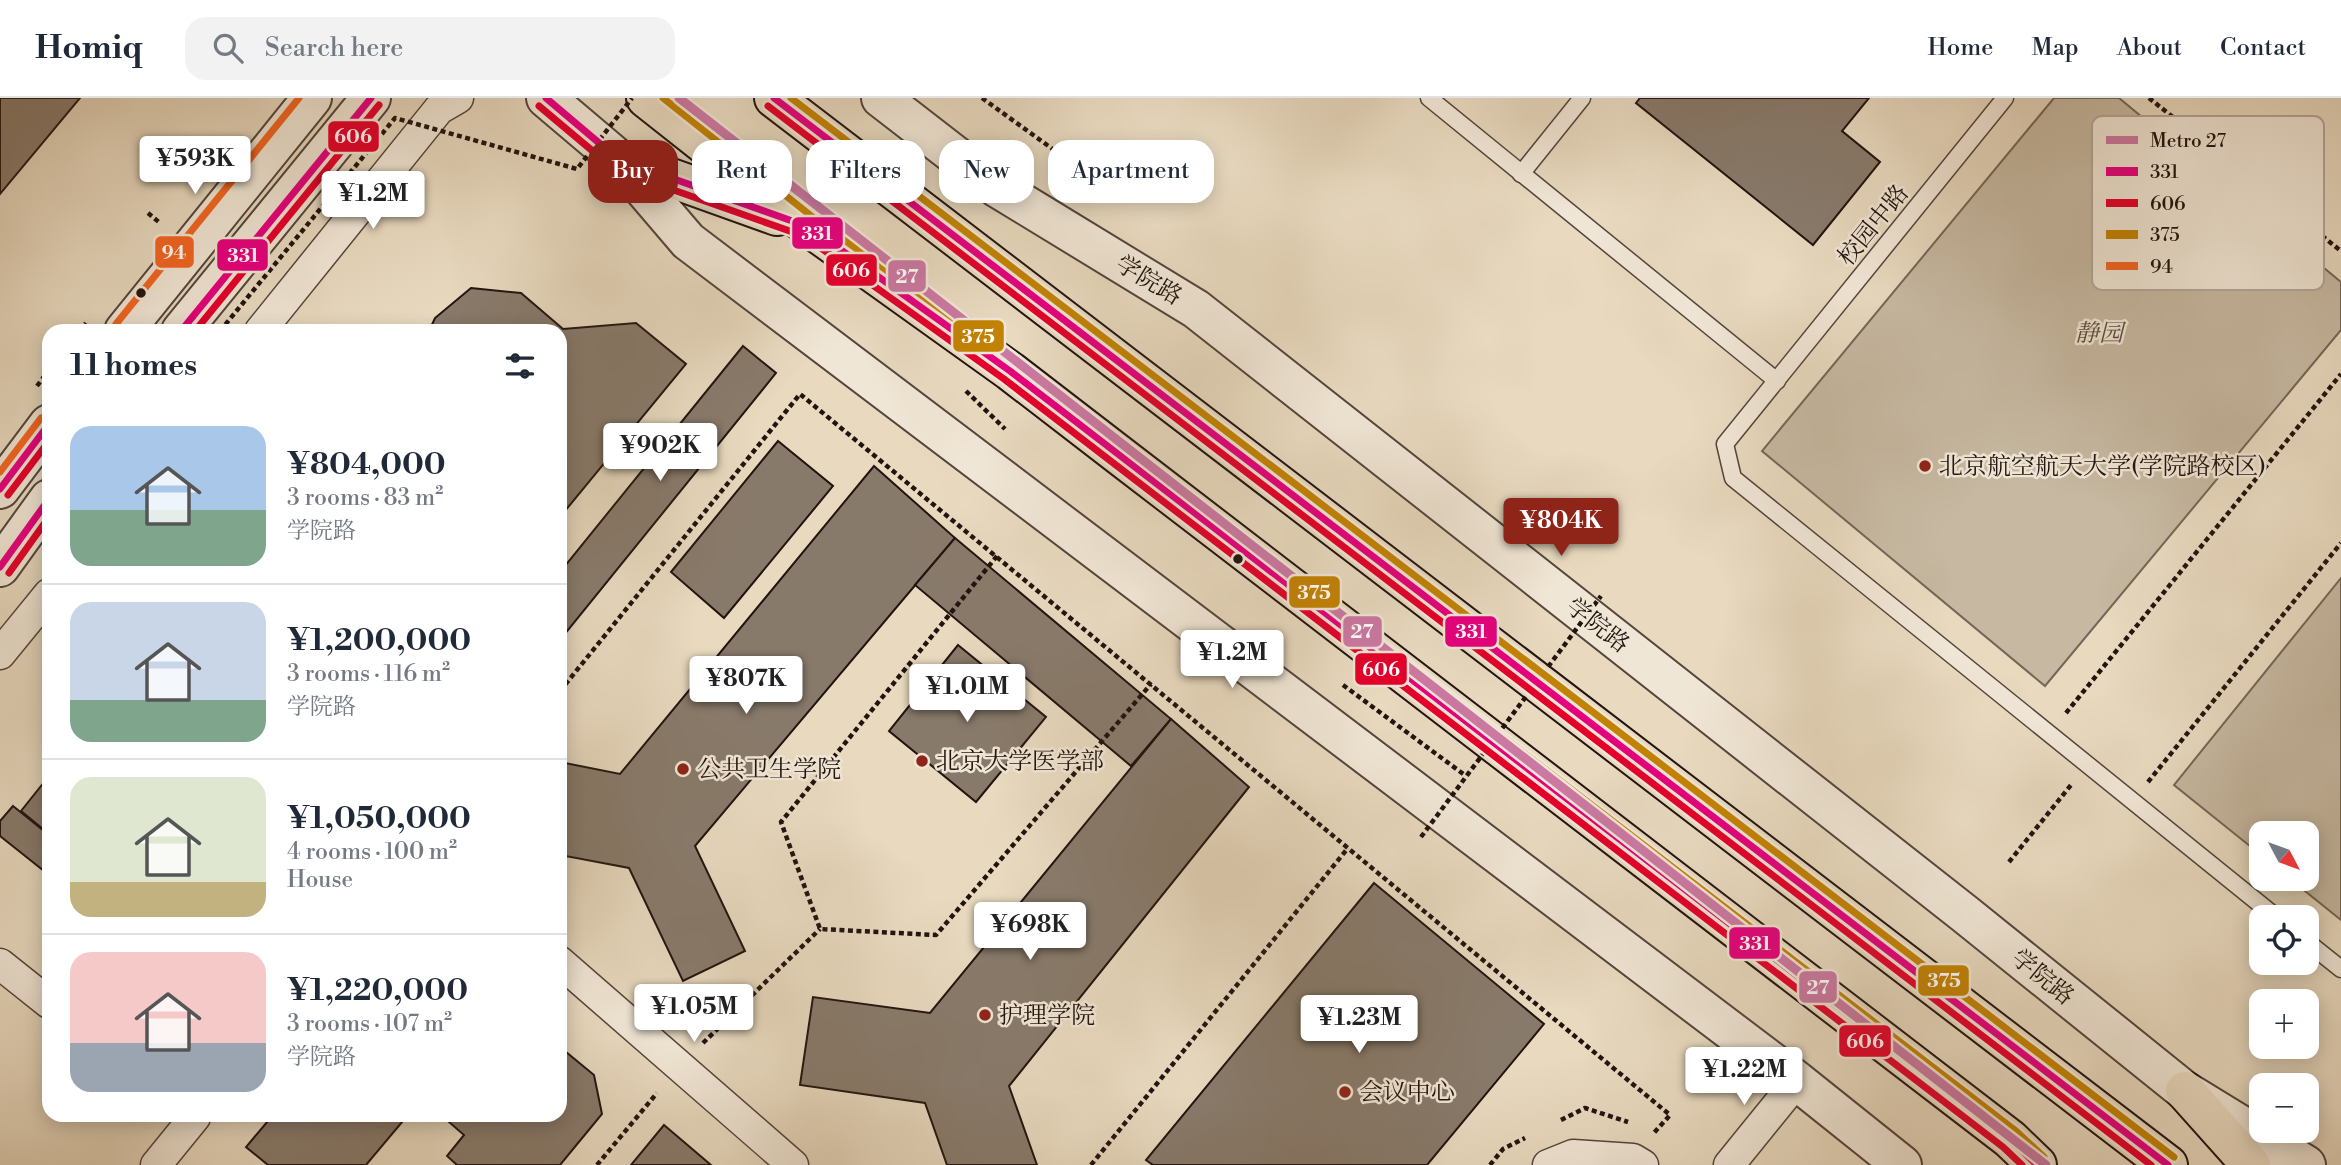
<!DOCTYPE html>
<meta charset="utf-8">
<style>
body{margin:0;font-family:"Libre Bodoni","Noto Serif SC",serif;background:#f2f2f3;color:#1f2937;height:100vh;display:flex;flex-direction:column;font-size:26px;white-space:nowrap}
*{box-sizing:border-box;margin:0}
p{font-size:23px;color:#747a83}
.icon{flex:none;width:38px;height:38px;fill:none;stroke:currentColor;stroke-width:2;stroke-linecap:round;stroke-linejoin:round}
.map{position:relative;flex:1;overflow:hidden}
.sheet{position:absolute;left:42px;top:226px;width:525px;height:798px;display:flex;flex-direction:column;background:#fff;border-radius:21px;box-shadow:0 4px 18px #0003}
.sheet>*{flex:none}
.top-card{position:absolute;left:588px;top:42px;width:665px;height:63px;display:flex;gap:14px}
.needle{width:46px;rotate:131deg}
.buttons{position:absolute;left:2249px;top:723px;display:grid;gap:14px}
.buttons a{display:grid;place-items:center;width:70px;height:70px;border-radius:14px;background:#fff;box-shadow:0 4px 18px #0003;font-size:35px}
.price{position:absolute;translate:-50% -60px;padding:0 16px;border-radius:7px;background:#fff;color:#222;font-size:23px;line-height:46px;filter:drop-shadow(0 2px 4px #0008)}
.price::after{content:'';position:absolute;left:50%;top:42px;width:21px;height:16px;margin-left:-10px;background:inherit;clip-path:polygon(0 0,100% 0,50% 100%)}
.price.current{background:#8f2418;color:#fff}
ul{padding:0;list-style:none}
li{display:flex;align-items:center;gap:21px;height:175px;padding:0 28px}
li+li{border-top:2px solid #e0e1e3}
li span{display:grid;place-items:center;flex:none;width:196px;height:140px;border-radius:21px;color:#555}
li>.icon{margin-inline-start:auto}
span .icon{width:84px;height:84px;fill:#fffc;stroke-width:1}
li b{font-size:30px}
h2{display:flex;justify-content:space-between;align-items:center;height:84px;padding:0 28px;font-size:30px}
.chip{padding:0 24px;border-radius:21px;background:#fff;box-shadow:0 4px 18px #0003;font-size:24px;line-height:63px}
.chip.current{background:#8f2418;color:#fff}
header{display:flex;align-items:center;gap:42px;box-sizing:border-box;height:98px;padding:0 35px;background:#fff;border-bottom:2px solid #e0e1e3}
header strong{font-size:33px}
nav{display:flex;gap:38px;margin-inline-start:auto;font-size:24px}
.search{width:490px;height:63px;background:#f2f2f3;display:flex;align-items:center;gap:18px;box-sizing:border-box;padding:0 24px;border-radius:21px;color:#747a83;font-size:26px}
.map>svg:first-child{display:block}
</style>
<header>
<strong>Homiq</strong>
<div class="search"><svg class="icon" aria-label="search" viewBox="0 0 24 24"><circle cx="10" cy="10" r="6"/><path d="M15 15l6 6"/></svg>Search here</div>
<nav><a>Home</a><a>Map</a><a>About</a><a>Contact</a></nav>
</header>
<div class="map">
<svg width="2341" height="1067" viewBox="0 0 2341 1067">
<rect width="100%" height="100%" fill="#e8d9bf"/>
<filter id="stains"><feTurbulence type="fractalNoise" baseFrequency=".00286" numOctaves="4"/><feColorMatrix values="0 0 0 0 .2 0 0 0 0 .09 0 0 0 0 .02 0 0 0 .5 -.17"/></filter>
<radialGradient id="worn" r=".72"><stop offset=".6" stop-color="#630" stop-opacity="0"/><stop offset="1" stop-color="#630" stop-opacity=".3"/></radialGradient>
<!-- green -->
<g fill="#c6b8a1" stroke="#746658" stroke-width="2">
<path d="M 2054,0 L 2119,0 L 2341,184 L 2341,232 L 2045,588 L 1762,353 Z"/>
<path d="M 2341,480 L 2341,822 L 2290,781 L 2306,780 L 2306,735 L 2261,735 L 2261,757 L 2174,687 Z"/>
</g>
<!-- building -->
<g fill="#887a6b" stroke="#21140f" stroke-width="2">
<path d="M 0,0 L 80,0 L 0,96 Z"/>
<path d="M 1640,0 L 1869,0 L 1842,33 L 1880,64 L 1813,147 L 1636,5 Z"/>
<path d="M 471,190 L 521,195 L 563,231 L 636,225 L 686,266 L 560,419 L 560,233 L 429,233 L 435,220 Z"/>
<path d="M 743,248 L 776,275 L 560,542 L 560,474 Z"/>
<path d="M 778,343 L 833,388 L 724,520 L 671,474 Z"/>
<path d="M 874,368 L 955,440 L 695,748 L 745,853 L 683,883 L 629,770 L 560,757 L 560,664 L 620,676 Z"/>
<path d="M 955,440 L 1171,621 L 1131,668 L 915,487 Z"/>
<path d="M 958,547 L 1046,619 L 976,704 L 889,633 Z"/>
<path d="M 1171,621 L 1249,689 L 1009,988 L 1037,1067 L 947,1067 L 925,1005 L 800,987 L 813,899 L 930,915 Z"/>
<path d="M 49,678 L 49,736 L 21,713 Z"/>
<path d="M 13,708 L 49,737 L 49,777 L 0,738 L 0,723 Z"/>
<path d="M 1374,785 L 1544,926 L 1427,1067 L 1153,1067 L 1146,1062 Z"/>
<path d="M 560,949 L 594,977 L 602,1016 L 560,1067 L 457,1067 L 447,1058 L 464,1037 L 441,1017 L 560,1017 Z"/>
<path d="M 273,1017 L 408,1017 L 366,1067 L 268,1067 L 246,1049 Z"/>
<path d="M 664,1027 L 711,1067 L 631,1067 Z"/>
</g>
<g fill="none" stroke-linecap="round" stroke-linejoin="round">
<!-- service casing -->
<g stroke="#53453b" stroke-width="19">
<g id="service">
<path d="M 1429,0 L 1777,283"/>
<path d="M 2005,0 L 1725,346 L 1733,380 L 2276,819"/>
<path d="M 1521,76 L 1582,0"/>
<path d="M 2306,843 L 2341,871"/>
</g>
</g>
<!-- minor casing -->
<g stroke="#53453b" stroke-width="33">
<g id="minor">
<path d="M 260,233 L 439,11 L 458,0"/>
<path d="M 0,556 L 49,496"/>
<path d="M 560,864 L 793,1067"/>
<path d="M 0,866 L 49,905"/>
<path d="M 156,1067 L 195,1019"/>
<path d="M 1548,1067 L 1573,1057 L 1633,1061 L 1643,1067"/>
<path d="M 1729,1067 L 1797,983"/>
</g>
</g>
<!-- tertiary casing -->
<g stroke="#53453b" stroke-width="42">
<g id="tertiary">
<path d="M 546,0 L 618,61 L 688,143 L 1797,983 L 1902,1067"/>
<path d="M 881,0 L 996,89 L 1196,211 L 1965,816 L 2185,993 L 2306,1067"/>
<path d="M 124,233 L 312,0"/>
<path d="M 181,233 L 371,0"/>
<path d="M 0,391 L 49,326"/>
<path d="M 0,469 L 49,401"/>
</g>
</g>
<!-- trunk casing -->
<g stroke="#21140f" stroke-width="42">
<g id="trunk">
<path d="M 646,0 L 809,129 L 1010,273 L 1123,360 L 2010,1041 L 2037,1067"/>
<path d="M 774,0 L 2168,1067"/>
<path d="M 618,61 L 777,118"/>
<path d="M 2185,993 L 2251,1067"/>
</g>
</g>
<!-- path -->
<g stroke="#21140f" stroke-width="4.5" stroke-dasharray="5 3.5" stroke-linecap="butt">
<path d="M 982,0 L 1054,52"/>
<path d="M 2149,0 L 2341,153"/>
<path d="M 148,115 L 160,125"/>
<path d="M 80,233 L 86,225"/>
<path d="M 37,288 L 49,272"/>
<path d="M 966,293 L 1005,331"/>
<path d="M 997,458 L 781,724 L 820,831 L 936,837 L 1151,586"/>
<path d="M 1343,587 L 1466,678"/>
<path d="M 560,593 L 800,296 L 1670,1017 L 1653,1036"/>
<path d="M 2066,615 L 2341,276"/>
<path d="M 2148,684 L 2341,445"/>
<path d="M 2009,764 L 2071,687"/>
<path d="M 703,945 L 820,831"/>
<path d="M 1561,1022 L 1585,1010 L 1628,1024"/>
<path d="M 597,1067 L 657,995"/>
<path d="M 1091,1067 L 1348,750"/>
<path d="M 1490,1067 L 1503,1051 L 1525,1040"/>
</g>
<!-- service -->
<use href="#service" stroke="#f0e6d5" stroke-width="16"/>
<!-- minor -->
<use href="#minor" stroke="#f0e6d5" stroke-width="30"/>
<!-- tertiary -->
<use href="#tertiary" stroke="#f0e6d5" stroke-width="38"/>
<!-- trunk -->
<use href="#trunk" stroke="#e8d9bf" stroke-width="38"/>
<!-- path-bridge -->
<g stroke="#21140f" stroke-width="4.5" stroke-dasharray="5 3.5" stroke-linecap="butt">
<path d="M 220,233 L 395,20 L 577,71 L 632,0"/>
<path d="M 1421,739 L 1601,498"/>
</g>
<!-- bus-1 casing -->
<g stroke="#f0e6d5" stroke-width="12">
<g id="bus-1">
<path d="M 546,0 L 618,61 L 809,129 L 1010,273 L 2010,1041 L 2037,1067"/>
<path d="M 774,0 L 2168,1067"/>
<path d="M 181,233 L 371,0"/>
<path d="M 0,391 L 49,326"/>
<path d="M 0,469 L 49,401"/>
</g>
</g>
<!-- bus-2 casing -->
<g stroke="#f0e6d5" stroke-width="12">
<g id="bus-2">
<path d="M 539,8 L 614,71 L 804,138 L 1004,281 L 2003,1049 L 2022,1067"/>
<path d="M 768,8 L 2151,1067"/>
<path d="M 195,233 L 379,7"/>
<path d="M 8,397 L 49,343"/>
<path d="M 9,475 L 49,419"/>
</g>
</g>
<!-- bus-3 casing -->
<g stroke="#f0e6d5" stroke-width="12">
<g id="bus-3">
<path d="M 663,0 L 815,121 L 1016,265 L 2016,1033 L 2044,1059"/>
<path d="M 791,0 L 2174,1059"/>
</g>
</g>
<!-- bus-4 casing -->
<g stroke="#f0e6d5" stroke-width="12">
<g id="bus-4">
<path d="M 116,226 L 299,0"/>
<path d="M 0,374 L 41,320"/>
</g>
</g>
<!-- bus-1 -->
<use href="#bus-1" stroke="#e5007d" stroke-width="7"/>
<!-- bus-2 -->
<use href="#bus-2" stroke="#e4002b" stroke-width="7"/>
<!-- bus-3 -->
<use href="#bus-3" stroke="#c28204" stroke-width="7"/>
<!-- bus-4 -->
<use href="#bus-4" stroke="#f26522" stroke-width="7"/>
<!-- metro-1 casing -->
<g stroke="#f0e6d5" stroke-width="14">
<path id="metro-1" d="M 679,0 L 2046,1067"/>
</g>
<!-- metro-1 -->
<use href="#metro-1" stroke="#cb78a2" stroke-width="9"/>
</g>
<!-- markers -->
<g fill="#21140f" stroke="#f0e6d5" stroke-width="2.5">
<circle cx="141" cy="195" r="6"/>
<circle cx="1238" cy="461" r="6"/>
</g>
<g fill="#8f2418" stroke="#f0e6d5" stroke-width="2.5">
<circle cx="1925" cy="368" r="7"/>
<circle cx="922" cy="663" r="7"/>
<circle cx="683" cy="671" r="7"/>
<circle cx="985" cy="917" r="7"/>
<circle cx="1345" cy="994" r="7"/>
</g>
<g text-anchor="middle" stroke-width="5" stroke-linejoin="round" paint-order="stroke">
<!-- street labels -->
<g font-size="24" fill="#21140f" stroke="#f0e6d5">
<text transform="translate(1873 127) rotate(-51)" y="8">校园中路</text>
<text transform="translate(1149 182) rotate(31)" y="8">学院路</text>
<text transform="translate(1598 527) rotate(38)" y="8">学院路</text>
<text transform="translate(2043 879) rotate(39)" y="8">学院路</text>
</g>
<!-- park labels -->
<g font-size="24" font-style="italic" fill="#5b4d42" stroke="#f0e6d5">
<text x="2099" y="243">静园</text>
</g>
<!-- poi labels -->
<g font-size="24" fill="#21140f" stroke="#f0e6d5" text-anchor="start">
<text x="1939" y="376">北京航空航天大学(学院路校区)</text>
<text x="936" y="671">北京大学医学部</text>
<text x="697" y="679">公共卫生学院</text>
<text x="999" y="925">护理学院</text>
<text x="1359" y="1002">会议中心</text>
</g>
</g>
<!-- legend -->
<rect x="2092" y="18" width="232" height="174" rx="10" fill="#f0e6d5" stroke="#b2a79a" stroke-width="2"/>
<rect x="2106" y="38" width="32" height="8" fill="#cb78a2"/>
<rect x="2106" y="69" width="32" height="9" fill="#e5007d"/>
<rect x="2106" y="101" width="32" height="8" fill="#e4002b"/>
<rect x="2106" y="132" width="32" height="9" fill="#c28204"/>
<rect x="2106" y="164" width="32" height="8" fill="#f26522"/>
<g font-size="19" fill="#21140f">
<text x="2150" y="49">Metro 27</text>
<text x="2150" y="80">331</text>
<text x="2150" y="112">606</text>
<text x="2150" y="143">375</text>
<text x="2150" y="175">94</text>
</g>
<g stroke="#f0e6d5" stroke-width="2.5">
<rect x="327" y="22" width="53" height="33" rx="7" fill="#e4002b"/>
<rect x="791" y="118" width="53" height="34" rx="7" fill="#e5007d"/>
<rect x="154" y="137" width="41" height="34" rx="7" fill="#f26522"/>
<rect x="216" y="140" width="53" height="34" rx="7" fill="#e5007d"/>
<rect x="825" y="155" width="53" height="34" rx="7" fill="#e4002b"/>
<rect x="887" y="161" width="40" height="34" rx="7" fill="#cb78a2"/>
<rect x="952" y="221" width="53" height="34" rx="7" fill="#c28204"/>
<rect x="1288" y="477" width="53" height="34" rx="7" fill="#c28204"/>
<rect x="1342" y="517" width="41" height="33" rx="7" fill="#cb78a2"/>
<rect x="1444" y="517" width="54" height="33" rx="7" fill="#e5007d"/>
<rect x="1354" y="554" width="54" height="34" rx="7" fill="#e4002b"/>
<rect x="1728" y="828" width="53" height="34" rx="7" fill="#e5007d"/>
<rect x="1917" y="866" width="53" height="33" rx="7" fill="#c28204"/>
<rect x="1798" y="872" width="40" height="34" rx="7" fill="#cb78a2"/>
<rect x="1838" y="926" width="54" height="34" rx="7" fill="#e4002b"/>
</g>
<g font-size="19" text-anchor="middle" font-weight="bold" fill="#fff">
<text x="353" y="45">606</text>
<text x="817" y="142">331</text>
<text x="174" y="161">94</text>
<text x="243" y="164">331</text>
<text x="851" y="179">606</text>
<text x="907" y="185">27</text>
<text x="978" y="245">375</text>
<text x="1314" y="501">375</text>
<text x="1362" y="540">27</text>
<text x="1471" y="540">331</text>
<text x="1381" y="578">606</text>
<text x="1755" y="852">331</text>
<text x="1944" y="889">375</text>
<text x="1818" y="896">27</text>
<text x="1865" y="950">606</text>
</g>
<rect width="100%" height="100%" filter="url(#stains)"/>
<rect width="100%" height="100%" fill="url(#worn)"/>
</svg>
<div class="buttons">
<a><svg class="needle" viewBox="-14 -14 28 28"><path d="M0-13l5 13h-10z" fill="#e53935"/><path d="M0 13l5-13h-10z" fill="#747a83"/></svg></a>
<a><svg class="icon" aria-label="locate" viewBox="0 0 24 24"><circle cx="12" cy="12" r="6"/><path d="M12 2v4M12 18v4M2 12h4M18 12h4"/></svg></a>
<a>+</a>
<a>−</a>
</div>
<b class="price" style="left:195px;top:98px">¥593K</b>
<b class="price" style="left:373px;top:133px">¥1.2M</b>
<b class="price" style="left:660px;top:385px">¥902K</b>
<b class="price current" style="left:1561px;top:460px">¥804K</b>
<b class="price" style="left:1232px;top:592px">¥1.2M</b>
<b class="price" style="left:746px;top:618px">¥807K</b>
<b class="price" style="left:967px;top:626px">¥1.01M</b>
<b class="price" style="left:1030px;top:864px">¥698K</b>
<b class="price" style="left:694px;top:946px">¥1.05M</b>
<b class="price" style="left:1359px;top:957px">¥1.23M</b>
<b class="price" style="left:1744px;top:1009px">¥1.22M</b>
<div class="top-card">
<a class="chip current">Buy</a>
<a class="chip">Rent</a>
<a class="chip">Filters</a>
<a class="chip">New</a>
<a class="chip">Apartment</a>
</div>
<section class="sheet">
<h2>11 homes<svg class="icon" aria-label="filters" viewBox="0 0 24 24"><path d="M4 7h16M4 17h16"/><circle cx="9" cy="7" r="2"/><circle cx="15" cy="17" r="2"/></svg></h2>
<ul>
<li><span style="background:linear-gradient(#a9c7e8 60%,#7fa58c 0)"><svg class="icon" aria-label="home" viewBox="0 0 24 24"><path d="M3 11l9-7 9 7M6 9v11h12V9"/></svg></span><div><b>¥804,000</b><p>3 rooms · 83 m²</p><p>学院路</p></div></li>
<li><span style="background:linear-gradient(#c9d6e8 70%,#7fa58c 0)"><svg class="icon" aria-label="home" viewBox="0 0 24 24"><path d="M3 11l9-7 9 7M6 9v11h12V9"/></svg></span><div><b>¥1,200,000</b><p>3 rooms · 116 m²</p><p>学院路</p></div></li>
<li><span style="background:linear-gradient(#dfe7d0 75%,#c2b280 0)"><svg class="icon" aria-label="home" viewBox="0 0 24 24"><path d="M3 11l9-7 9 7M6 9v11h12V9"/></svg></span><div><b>¥1,050,000</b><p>4 rooms · 100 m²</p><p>House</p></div></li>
<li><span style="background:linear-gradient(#f6c9c9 65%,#9aa5b1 0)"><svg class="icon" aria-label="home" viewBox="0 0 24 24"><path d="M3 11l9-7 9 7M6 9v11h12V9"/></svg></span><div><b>¥1,220,000</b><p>3 rooms · 107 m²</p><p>学院路</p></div></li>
</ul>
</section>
</div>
